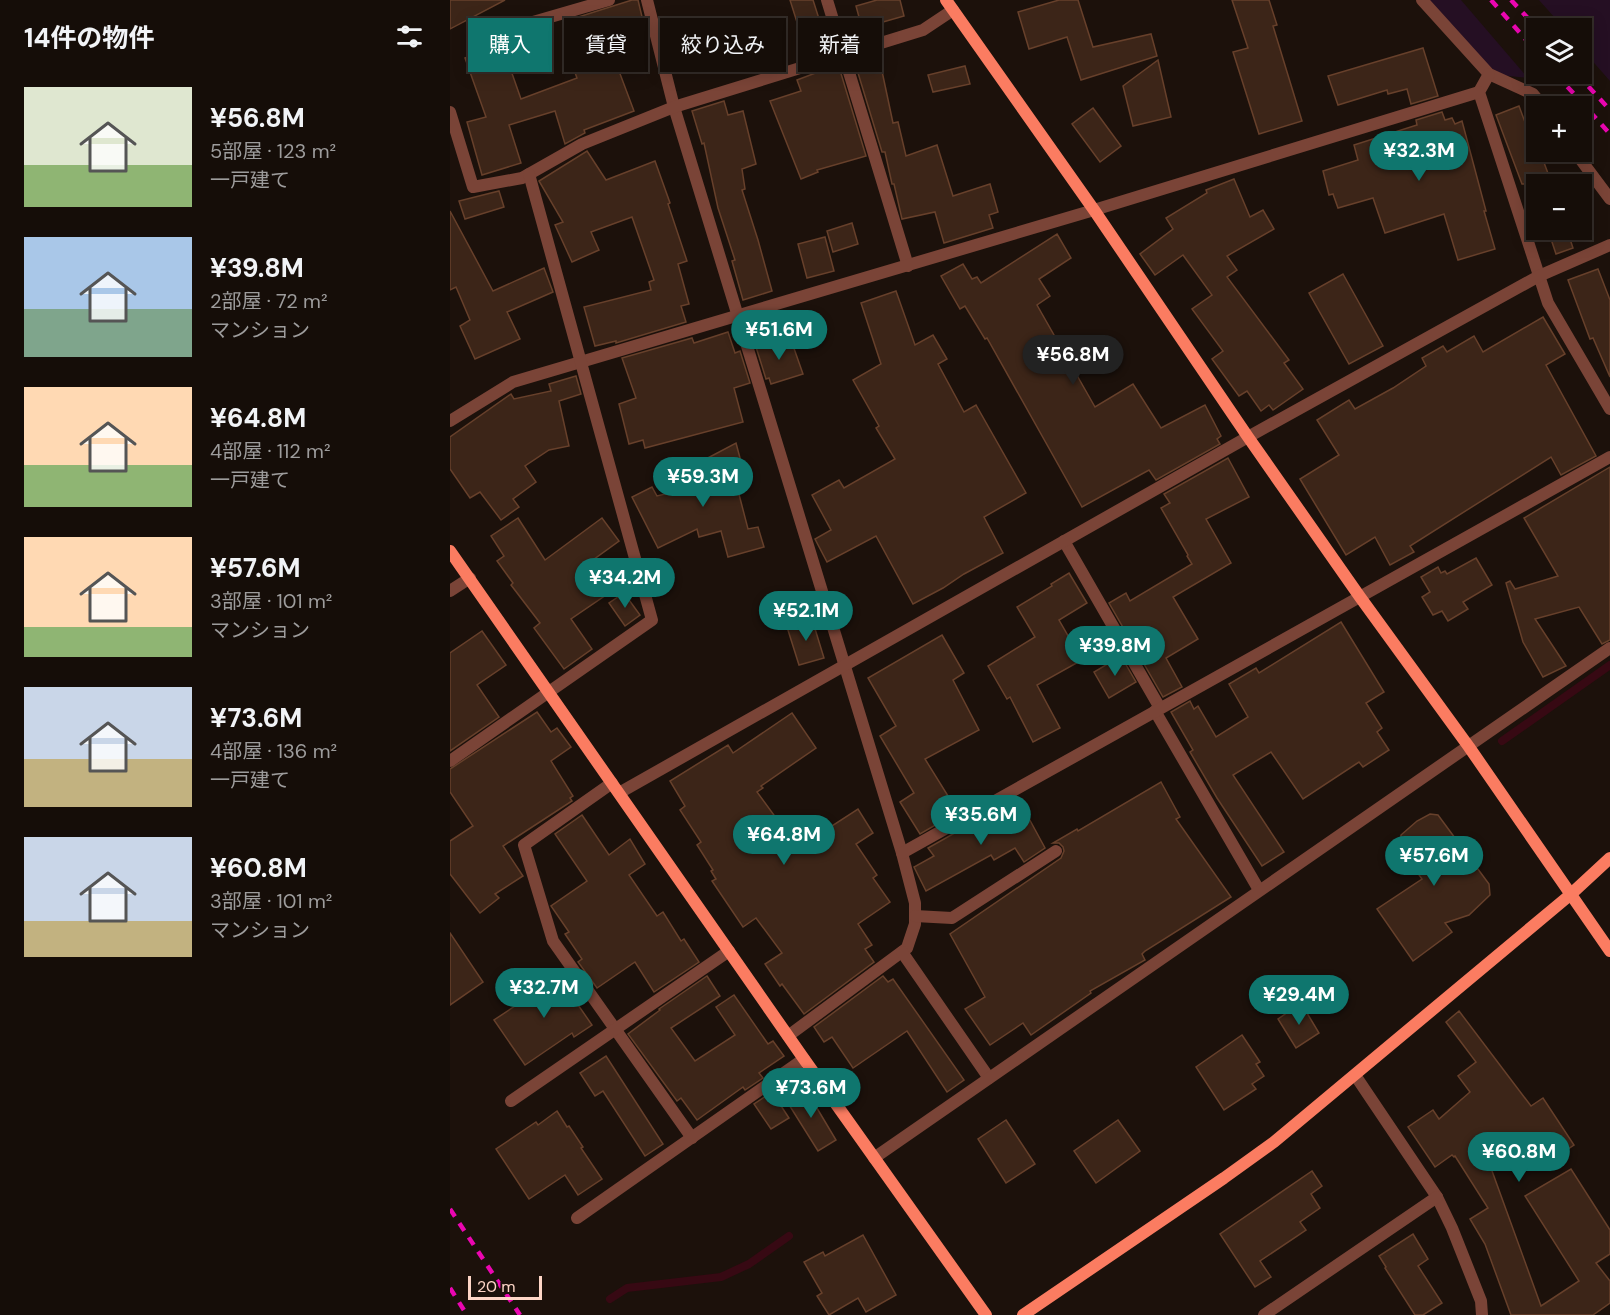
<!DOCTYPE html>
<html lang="ja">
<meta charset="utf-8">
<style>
body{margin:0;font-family:"DM Sans","Noto Sans JP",sans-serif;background:#221b16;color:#f1f3f6;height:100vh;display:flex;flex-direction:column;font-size:22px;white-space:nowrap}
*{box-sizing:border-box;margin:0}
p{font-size:20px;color:#9d9c9c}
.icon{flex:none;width:33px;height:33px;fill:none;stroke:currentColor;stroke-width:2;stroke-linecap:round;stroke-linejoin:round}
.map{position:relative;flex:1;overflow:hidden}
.details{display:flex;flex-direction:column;background:#150d08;width:450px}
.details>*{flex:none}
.hud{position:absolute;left:18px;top:18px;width:570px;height:54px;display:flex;gap:12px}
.tools{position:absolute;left:1076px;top:18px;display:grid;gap:12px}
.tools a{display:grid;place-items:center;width:66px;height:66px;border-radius:0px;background:#150d08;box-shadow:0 3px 15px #0003,0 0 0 2px #342d29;font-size:30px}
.scale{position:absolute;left:18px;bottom:15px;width:74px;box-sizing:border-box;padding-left:6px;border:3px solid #fed6c7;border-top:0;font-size:16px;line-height:21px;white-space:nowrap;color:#fed6c7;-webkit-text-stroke:4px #1c110b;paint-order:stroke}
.price{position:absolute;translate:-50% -51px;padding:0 14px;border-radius:21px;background:#0f766e;color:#fff;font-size:20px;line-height:39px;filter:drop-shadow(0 2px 3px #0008)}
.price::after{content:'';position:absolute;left:50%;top:36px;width:18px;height:14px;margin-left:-9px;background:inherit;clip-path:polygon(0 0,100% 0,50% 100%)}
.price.on{background:#222;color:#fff}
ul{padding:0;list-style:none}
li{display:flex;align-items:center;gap:18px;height:150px;padding:0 24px}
li span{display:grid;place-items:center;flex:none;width:168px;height:120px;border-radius:0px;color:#555}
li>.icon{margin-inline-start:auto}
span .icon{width:72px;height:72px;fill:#fffc;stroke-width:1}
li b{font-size:26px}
h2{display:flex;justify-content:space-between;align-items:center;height:72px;padding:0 24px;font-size:26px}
.tag{padding:0 21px;border-radius:0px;background:#150d08;box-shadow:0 3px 15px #0003,0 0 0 2px #342d29;font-size:21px;line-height:54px}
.tag.on{background:#0f766e;color:#fff}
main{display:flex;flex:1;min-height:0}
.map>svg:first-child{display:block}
</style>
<main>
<section class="details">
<h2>14件の物件<svg class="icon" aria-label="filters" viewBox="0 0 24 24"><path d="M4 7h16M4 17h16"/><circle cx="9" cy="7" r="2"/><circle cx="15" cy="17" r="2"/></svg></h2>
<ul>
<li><span style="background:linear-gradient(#dfe7d0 65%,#8fb573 0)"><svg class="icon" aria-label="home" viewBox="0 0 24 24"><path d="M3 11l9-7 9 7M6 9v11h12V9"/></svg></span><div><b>¥56.8M</b><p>5部屋 · 123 m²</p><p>一戸建て</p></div></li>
<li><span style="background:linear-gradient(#a9c7e8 60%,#7fa58c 0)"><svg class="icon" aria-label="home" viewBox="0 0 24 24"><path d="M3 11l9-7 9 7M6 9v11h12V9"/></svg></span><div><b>¥39.8M</b><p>2部屋 · 72 m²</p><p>マンション</p></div></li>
<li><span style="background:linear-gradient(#ffd9b3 65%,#8fb573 0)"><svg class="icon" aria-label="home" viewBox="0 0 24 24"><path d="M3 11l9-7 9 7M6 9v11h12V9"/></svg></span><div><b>¥64.8M</b><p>4部屋 · 112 m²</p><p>一戸建て</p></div></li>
<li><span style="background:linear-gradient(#ffd9b3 75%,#8fb573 0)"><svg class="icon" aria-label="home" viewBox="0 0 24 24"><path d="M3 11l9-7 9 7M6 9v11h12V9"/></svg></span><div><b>¥57.6M</b><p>3部屋 · 101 m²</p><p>マンション</p></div></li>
<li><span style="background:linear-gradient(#c9d6e8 60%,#c2b280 0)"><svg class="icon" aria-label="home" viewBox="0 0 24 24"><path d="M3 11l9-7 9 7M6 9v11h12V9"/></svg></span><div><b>¥73.6M</b><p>4部屋 · 136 m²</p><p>一戸建て</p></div></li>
<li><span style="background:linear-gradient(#c9d6e8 70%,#c2b280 0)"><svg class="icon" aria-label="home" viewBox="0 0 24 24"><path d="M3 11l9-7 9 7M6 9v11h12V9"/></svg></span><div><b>¥60.8M</b><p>3部屋 · 101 m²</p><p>マンション</p></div></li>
</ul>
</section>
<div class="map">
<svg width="1160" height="1315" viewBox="0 0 1160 1315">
<rect width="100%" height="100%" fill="#1c110b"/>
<!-- green -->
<g fill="#250f23">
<path d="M 975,0 L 1011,0 L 1078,78 L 1039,74 Z"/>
<path d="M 1089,0 L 1160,0 L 1160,81 L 1131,48 L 1131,28 L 1114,28 Z"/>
</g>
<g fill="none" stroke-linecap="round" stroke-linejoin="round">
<!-- stream -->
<g stroke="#370913" stroke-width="8">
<path d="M 1052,741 L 1160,665"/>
<path d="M 160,1299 L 177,1288 L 271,1277 L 299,1264 L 339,1236"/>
</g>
</g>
<!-- building -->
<g fill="#3c2518" stroke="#67402b" stroke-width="1.5">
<path d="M 0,0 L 55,0 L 0,29 Z"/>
<path d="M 182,0 L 188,0 L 193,21 L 154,31 L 184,111 L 134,130 L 135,133 L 115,144 L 105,111 L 59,125 L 71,163 L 32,175 L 17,122 L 36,117 L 15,58 L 52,45 L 71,99 L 127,78 L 124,70 L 135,65 L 122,19 Z"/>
<path d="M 340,0 L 363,0 L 379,50 L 358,57 Z"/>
<path d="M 427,0 L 450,0 L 454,16 L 412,28 L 406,6 Z"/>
<path d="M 609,0 L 628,0 L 643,47 L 701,34 L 707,56 L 631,80 L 617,37 L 579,49 L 568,12 Z"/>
<path d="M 782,0 L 819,0 L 827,25 L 823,26 L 852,121 L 809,134 L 783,52 L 798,48 Z"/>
<path d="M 973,48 L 988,96 L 961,104 L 957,89 L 938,94 L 937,90 L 888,105 L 878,76 Z"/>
<path d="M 429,57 L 443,123 L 448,122 L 456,156 L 487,145 L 503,196 L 540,184 L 548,212 L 539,215 L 543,228 L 494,243 L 485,212 L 452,219 L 444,184 L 442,184 L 435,152 L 432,152 L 405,63 Z"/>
<path d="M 708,60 L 721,117 L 683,126 L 673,86 Z"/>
<path d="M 384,66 L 389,67 L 416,156 L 367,170 L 368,172 L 351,179 L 320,101 L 351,91 L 347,80 Z"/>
<path d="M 515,66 L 520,84 L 483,92 L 478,75 Z"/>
<path d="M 274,101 L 278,115 L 293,111 L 306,164 L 292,169 L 295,189 L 292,190 L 308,240 L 322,291 L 293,300 L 282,261 L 285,260 L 268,208 L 254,143 L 252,144 L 242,111 Z"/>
<path d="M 1069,106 L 1086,152 L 1090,152 L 1102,184 L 1072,184 L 1046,115 Z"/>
<path d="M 643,108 L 671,146 L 650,162 L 622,124 Z"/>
<path d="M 992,112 L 995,120 L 1002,118 L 1005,124 L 1012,121 L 1036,211 L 1034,211 L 1045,249 L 1008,260 L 994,214 L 935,233 L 923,198 L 888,208 L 883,194 L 879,195 L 873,171 L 908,160 L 904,145 L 967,125 L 966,120 Z"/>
<path d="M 137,151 L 156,180 L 205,161 L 220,203 L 218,204 L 237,261 L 228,264 L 239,304 L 231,306 L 236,322 L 166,343 L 166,341 L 145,346 L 134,307 L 201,290 L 199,282 L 204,280 L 182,217 L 141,232 L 149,250 L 122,262 L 105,225 L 113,222 L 89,181 Z"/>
<path d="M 784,179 L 800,217 L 813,210 L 824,229 L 777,256 L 787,270 L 777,277 L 839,360 L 834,363 L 853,389 L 823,410 L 819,405 L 811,411 L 797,391 L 789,396 L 762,359 L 773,351 L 742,309 L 762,295 L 733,255 L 705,275 L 690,254 L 723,229 L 716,218 L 757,193 L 756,190 Z"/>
<path d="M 49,191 L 54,207 L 15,219 L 9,201 Z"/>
<path d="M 0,211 L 43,291 L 94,268 L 103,292 L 57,312 L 70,339 L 25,359 L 10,326 L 20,320 L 6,287 L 0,290 Z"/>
<path d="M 402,223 L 408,244 L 383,252 L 377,231 Z"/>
<path d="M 1098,230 L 1117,230 L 1123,248 L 1106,254 Z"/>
<path d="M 607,234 L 621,258 L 589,279 L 600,296 L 587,305 L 645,407 L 683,384 L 711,428 L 755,405 L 771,436 L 767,439 L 770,444 L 706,480 L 699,470 L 632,507 L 537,338 L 535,339 L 515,306 L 510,309 L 491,276 L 513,264 L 522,279 L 527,277 L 531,283 Z"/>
<path d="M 375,237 L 384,271 L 357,278 L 348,244 Z"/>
<path d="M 1148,269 L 1160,300 L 1160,377 L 1143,338 L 1140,339 L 1118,280 Z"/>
<path d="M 893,274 L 933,346 L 899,364 L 859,293 Z"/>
<path d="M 446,291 L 465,345 L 483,335 L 497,359 L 488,364 L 514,412 L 526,405 L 576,493 L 534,517 L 553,553 L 514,574 L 493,588 L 463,604 L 426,536 L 377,562 L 365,539 L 381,530 L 362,495 L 389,480 L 394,488 L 445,459 L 426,428 L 429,426 L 403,380 L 431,364 L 411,303 Z"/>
<path d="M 1093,317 L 1115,354 L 1096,365 L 1146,456 L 1111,475 L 1101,457 L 960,546 L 964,552 L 940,565 L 925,537 L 896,555 L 850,479 L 889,455 L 867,420 L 899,400 L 905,409 L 943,388 L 976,366 L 972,358 L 993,346 L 997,352 L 1024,336 L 1033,352 Z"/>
<path d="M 278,332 L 285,353 L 290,351 L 300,383 L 284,388 L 293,422 L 195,448 L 193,440 L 179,444 L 169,404 L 186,398 L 172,358 L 242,338 L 244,343 Z"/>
<path d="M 340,337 L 353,374 L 321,384 L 319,378 L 316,379 L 306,347 Z"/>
<path d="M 126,376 L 131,394 L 109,401 L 119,446 L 99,450 L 75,466 L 86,482 L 63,499 L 69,507 L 51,520 L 30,492 L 20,498 L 0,469 L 0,437 L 61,394 L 64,399 L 101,391 L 99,384 Z"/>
<path d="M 286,443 L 294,473 L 284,475 L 298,529 L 308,527 L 314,547 L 278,557 L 271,531 L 249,537 L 247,529 L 208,548 L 182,497 L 202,487 L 207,496 L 254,485 L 252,475 L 257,473 L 254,460 Z"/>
<path d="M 778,458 L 799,497 L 756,519 L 781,563 L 723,597 L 748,639 L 716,658 L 732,687 L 713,697 L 659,603 L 676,593 L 680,601 L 742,564 L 737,556 L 738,555 L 711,508 L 720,503 L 714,494 Z"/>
<path d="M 1160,467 L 1160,640 L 1152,644 L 1129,607 L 1085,619 L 1116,666 L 1093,677 L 1073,642 L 1056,583 L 1060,581 L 1065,589 L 1108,576 L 1074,518 Z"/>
<path d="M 68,518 L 95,560 L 152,518 L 169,541 L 136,565 L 156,595 L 121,619 L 142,649 L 114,669 L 84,628 L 90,623 L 61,585 L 63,583 L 47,561 L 54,556 L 41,536 Z"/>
<path d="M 1026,558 L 1042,585 L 1013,602 L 1018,609 L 998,621 L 992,611 L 983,615 L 972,597 L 980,592 L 971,577 L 988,567 L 991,573 L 995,571 L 997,574 Z"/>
<path d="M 619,573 L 637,603 L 609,620 L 632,660 L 587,685 L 610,728 L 583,742 L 560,697 L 557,699 L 538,666 L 585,637 L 567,607 L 602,586 L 601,584 Z"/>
<path d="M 174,593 L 190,615 L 175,626 L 159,603 Z"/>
<path d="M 362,619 L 374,658 L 349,665 L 337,627 Z"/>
<path d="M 891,622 L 934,692 L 916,703 L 932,728 L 927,732 L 939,750 L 913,767 L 909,762 L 853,799 L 821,752 L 783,775 L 834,852 L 812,866 L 767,798 L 740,752 L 743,750 L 721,712 L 740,701 L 744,709 L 748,706 L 766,737 L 798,717 L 779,684 L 806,668 L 809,673 Z"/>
<path d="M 32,631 L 56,665 L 27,685 L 49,717 L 0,751 L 0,653 Z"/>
<path d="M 492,635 L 514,673 L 503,680 L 529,730 L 475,759 L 508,812 L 470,834 L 450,802 L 464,793 L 430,736 L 446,726 L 418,678 Z"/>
<path d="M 671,656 L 686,682 L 659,698 L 644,672 Z"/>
<path d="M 87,712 L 101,732 L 107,728 L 121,747 L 101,761 L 123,796 L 120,798 L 122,801 L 53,846 L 73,876 L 45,894 L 49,898 L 30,913 L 0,874 L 0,841 L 23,826 L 0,792 L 0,769 Z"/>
<path d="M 342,713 L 366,748 L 311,786 L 313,788 L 307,792 L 348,848 L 408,809 L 423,833 L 406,844 L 427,875 L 423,878 L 440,902 L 408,924 L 422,945 L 415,949 L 424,962 L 354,1014 L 332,984 L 330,986 L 315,964 L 332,953 L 306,918 L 293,927 L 262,881 L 266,879 L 261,871 L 263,870 L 247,845 L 251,842 L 230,810 L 235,806 L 220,781 L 278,745 L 283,753 Z"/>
<path d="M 711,782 L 730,817 L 726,819 L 781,897 L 695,951 L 692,954 L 695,960 L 640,991 L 641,993 L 581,1035 L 573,1023 L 540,1045 L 515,1009 L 535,997 L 500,934 L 611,858 L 614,851 L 613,847 L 609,843 L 603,843 L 627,829 L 628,831 Z"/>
<path d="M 570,802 L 595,848 L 574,862 L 565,848 L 544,860 L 541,855 L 476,891 L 464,867 L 484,856 L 478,848 L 517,826 L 520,831 Z"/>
<path d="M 980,814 L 988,815 L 1039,884 L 1040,895 L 1019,915 L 995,923 L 1002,932 L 963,961 L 927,909 L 972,879 L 951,849 L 951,835 L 967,821 Z"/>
<path d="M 132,815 L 159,855 L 180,839 L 195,864 L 179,875 L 207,916 L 213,912 L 231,941 L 234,939 L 249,962 L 204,992 L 185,962 L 147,988 L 128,962 L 132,959 L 115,934 L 119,932 L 101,906 L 137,881 L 105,834 Z"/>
<path d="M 0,933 L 33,982 L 0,1005 Z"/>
<path d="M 114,971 L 133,998 L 126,1002 L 142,1025 L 124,1037 L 122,1033 L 75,1065 L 44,1020 L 92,988 L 90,986 Z"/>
<path d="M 257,976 L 270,996 L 221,1028 L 245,1061 L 285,1035 L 266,1007 L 284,995 L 318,1044 L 323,1041 L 334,1056 L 309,1073 L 313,1078 L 295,1090 L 293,1087 L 247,1120 L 231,1098 L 227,1101 L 178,1034 L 210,1010 L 209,1009 Z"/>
<path d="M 433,976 L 438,982 L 443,979 L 514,1080 L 497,1092 L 457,1031 L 403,1068 L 382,1037 L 374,1042 L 364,1027 Z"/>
<path d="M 851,1003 L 869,1033 L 846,1048 L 828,1019 Z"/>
<path d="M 1009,1011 L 1081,1106 L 1093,1098 L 1124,1145 L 1097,1163 L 1081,1140 L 1052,1158 L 1041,1142 L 1033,1146 L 1091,1306 L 1129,1281 L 1075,1196 L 1121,1169 L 1160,1230 L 1160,1254 L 1146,1263 L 1160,1281 L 1160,1303 L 1143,1315 L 1061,1315 L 1035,1244 L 1020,1219 L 1038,1208 L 1005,1156 L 1004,1157 L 1002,1155 L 985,1167 L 958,1127 L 983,1110 L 989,1119 L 1020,1092 L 1008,1076 L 1026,1062 L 996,1022 Z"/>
<path d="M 792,1035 L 810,1062 L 806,1064 L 814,1076 L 802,1084 L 806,1089 L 774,1110 L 746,1067 Z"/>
<path d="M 156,1056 L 213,1144 L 195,1156 L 153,1091 L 145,1096 L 130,1073 Z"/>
<path d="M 355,1088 L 386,1140 L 368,1151 L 336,1100 Z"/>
<path d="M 322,1092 L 339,1118 L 321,1129 L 304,1104 Z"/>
<path d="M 107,1111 L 117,1127 L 119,1126 L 133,1147 L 131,1148 L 152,1179 L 128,1195 L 115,1175 L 79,1199 L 46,1149 L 86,1122 L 88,1125 Z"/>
<path d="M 556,1120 L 585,1164 L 556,1183 L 528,1139 Z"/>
<path d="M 668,1120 L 690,1151 L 646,1183 L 624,1151 Z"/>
<path d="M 862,1171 L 872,1186 L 861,1194 L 870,1208 L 850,1222 L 856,1230 L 810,1261 L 821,1277 L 805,1287 L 770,1234 Z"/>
<path d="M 963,1234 L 978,1259 L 968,1266 L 992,1303 L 973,1315 L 965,1315 L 935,1268 L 936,1267 L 929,1256 Z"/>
<path d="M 413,1235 L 446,1295 L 416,1312 L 408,1298 L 379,1315 L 367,1296 L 372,1293 L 354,1262 L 373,1252 L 375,1256 Z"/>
</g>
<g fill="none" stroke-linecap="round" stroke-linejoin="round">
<!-- street -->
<g stroke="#7a4437" stroke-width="12">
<path d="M 197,0 L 224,107 L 452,853 L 465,903 L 465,924 L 457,948 L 338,1036"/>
<path d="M 377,0 L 458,266"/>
<path d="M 972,0 L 1039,74 L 1083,94 L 1093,106"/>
<path d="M 83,22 L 159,0"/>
<path d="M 1039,74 L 1029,92 L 1098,303 L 1160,409"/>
<path d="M 0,112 L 23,187 L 72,178 L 132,144 L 224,107 L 473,30 L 503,10"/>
<path d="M 1125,152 L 1160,199"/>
<path d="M 0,421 L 63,382 L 644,210 L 1029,92"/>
<path d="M 614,541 L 710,708"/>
<path d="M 0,591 L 20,578"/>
<path d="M 705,711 L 809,890"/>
<path d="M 0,761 L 202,620 L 79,174"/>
<path d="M 162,783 L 74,845 L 103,941 L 242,1138"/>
<path d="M 169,793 L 798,437 L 1089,276 L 1160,245"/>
<path d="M 452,853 L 1160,457"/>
<path d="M 465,916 L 502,918 L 606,851"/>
<path d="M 452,952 L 539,1078"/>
<path d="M 905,1075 L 987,1197 L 1002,1228 L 1031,1301 L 1032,1315"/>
<path d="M 61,1101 L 279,951"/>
<path d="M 424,1158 L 1160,648"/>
<path d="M 127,1218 L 354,1059"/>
<path d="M 814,1315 L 987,1197"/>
</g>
<!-- secondary -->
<g stroke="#fb7c61" stroke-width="12">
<path d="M 496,0 L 644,210 L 798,437 L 910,597 L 1019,747 L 1160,951"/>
<path d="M 0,551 L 354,1059 L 536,1315"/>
<path d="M 573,1315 L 774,1178 L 824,1142 L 1120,895 L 1160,858"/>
</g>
<!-- rail -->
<g stroke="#eb06b1" stroke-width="4.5" stroke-dasharray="9 8" stroke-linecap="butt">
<path d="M 1041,0 L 1086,51"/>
<path d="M 1061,0 L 1087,28"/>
<path d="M 1106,74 L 1160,134"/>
<path d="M 1127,74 L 1160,110"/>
<path d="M 0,1209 L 70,1315"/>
<path d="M 0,1288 L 17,1315"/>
</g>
</g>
</svg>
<div class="tools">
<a><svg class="icon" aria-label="layers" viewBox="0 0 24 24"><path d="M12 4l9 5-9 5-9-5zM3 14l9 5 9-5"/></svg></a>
<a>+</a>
<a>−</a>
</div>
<div class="scale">20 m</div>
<b class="price" style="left:969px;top:182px">¥32.3M</b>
<b class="price" style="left:329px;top:361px">¥51.6M</b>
<b class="price on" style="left:623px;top:386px">¥56.8M</b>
<b class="price" style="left:253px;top:508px">¥59.3M</b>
<b class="price" style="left:175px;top:609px">¥34.2M</b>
<b class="price" style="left:356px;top:642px">¥52.1M</b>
<b class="price" style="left:665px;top:677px">¥39.8M</b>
<b class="price" style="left:531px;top:846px">¥35.6M</b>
<b class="price" style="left:334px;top:866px">¥64.8M</b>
<b class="price" style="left:984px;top:887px">¥57.6M</b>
<b class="price" style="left:94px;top:1019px">¥32.7M</b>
<b class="price" style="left:849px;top:1026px">¥29.4M</b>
<b class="price" style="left:361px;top:1119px">¥73.6M</b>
<b class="price" style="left:1069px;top:1183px">¥60.8M</b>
<div class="hud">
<a class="tag on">購入</a>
<a class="tag">賃貸</a>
<a class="tag">絞り込み</a>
<a class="tag">新着</a>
</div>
</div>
</main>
